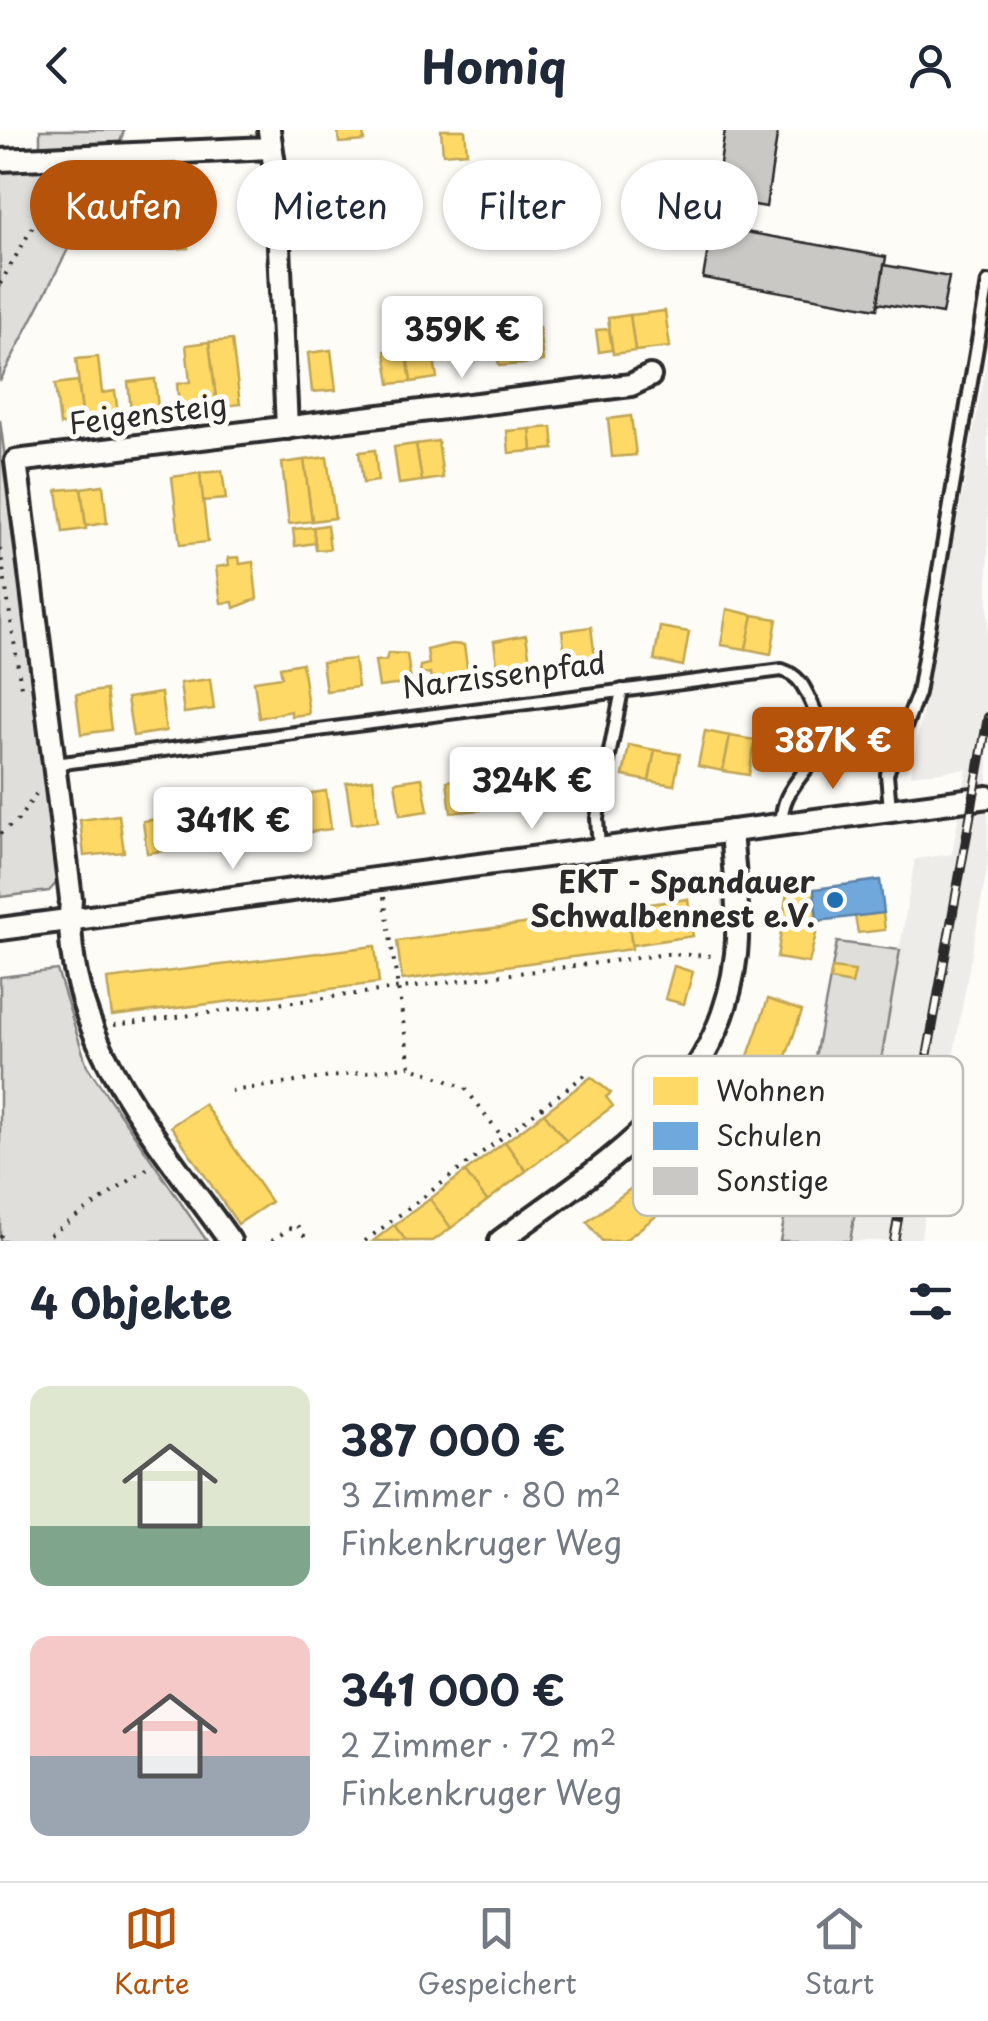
<!DOCTYPE html>
<html lang="de">
<meta charset="utf-8">
<style>
body{margin:0;font-family:"Playpen Sans",sans-serif;background:#f2f2f3;color:#1f2937;height:100vh;display:flex;flex-direction:column;font-size:38px;white-space:nowrap}
*{box-sizing:border-box;margin:0}
p{font-size:32px;color:#747a83}
.icon{flex:none;width:55px;height:55px;fill:none;stroke:currentColor;stroke-width:2;stroke-linecap:round;stroke-linejoin:round}
.map{position:relative;height:1111px;overflow:hidden}
.details{display:flex;flex-direction:column;background:#fff;flex:1}
.details>*{flex:none}
.guide{position:absolute;left:30px;top:30px;width:930px;height:90px;display:flex;gap:20px}
.price{position:absolute;translate:-50% -85px;padding:0 22px;border-radius:10px;background:#fff;color:#222;font-size:32px;line-height:65px;filter:drop-shadow(0 2px 5px #0008)}
.price::after{content:'';position:absolute;left:50%;top:60px;width:30px;height:22px;margin-left:-15px;background:inherit;clip-path:polygon(0 0,100% 0,50% 100%)}
.price.on{background:#b45309;color:#fff}
ul{padding:0;list-style:none}
li{display:flex;align-items:center;gap:30px;height:250px;padding:0 30px}
li span{display:grid;place-items:center;flex:none;width:280px;height:200px;border-radius:20px;color:#555}
li>.icon{margin-inline-start:auto}
span .icon{width:120px;height:120px;fill:#fffc;stroke-width:1}
li b{font-size:42px}
h2{display:flex;justify-content:space-between;align-items:center;height:120px;padding:0 30px;font-size:42px}
.pill{padding:0 35px;border-radius:45px;background:#fff;box-shadow:0 2px 8px #0004;font-size:35px;line-height:90px}
.pill.on{background:#b45309;color:#fff}
header{display:flex;justify-content:space-between;align-items:center;height:130px;padding:0 30px;background:#fff;font-size:45px;font-weight:700}
.tab-bar{display:flex;justify-content:space-around;align-items:center;height:140px;border-top:2px solid #e0e1e3;background:#fff;font-size:28px;color:#747a83}
.tab-bar a{display:grid;justify-items:center;gap:5px}
.tab-bar .on{color:#b45309}
.map>svg:first-child{display:block}
</style>
<header><svg class="icon" aria-label="back" viewBox="0 0 24 24"><path d="M15 5l-7 7 7 7"/></svg>Homiq<svg class="icon" aria-label="person" viewBox="0 0 24 24"><circle cx="12" cy="8" r="4"/><path d="M4 21q1-7 8-7t8 7"/></svg></header>
<div class="map">
<svg width="988" height="1111" viewBox="0 0 988 1111">
<rect width="100%" height="100%" fill="#fdfcf7"/>
<filter id="ink" filterUnits="userSpaceOnUse"><feTurbulence type="fractalNoise" baseFrequency=".01" numOctaves="2"/><feDisplacementMap in="SourceGraphic" scale="20" xChannelSelector="R" yChannelSelector="G"/><feConvolveMatrix kernelMatrix="1 2 1 2 8 2 1 2 1" color-interpolation-filters="sRGB"/></filter>
<g filter="url(#ink)">
<!-- built -->
<path fill="#edece8" d="M 988,223 L 988,733 L 920,1111 L 850,1111 L 915,729 L 952,724 L 967,639 L 911,645 Z"/>
<!-- green -->
<g fill="#dfdeda" stroke="#858482" stroke-width="2.5">
<path d="M 40,0 L 124,0 L 118,19 L 40,22 Z"/>
<path d="M 113,32 L 0,251 L 0,40 Z"/>
<path d="M 0,290 L 60,749 L 49,761 L 0,767 Z"/>
<path d="M 837,812 L 900,820 L 850,1111 L 780,1111 Z"/>
<path d="M 57,840 L 87,936 L 207,1111 L 0,1111 L 0,847 Z"/>
</g>
<!-- homes -->
<g fill="#ffd966" stroke="#bfa554" stroke-width="2.5">
<path d="M 338,0 L 363,0 L 364,11 L 339,13 Z"/>
<path d="M 441,0 L 465,0 L 467,22 L 443,24 Z"/>
<path d="M 201,52 L 202,78 L 187,79 L 188,118 L 167,119 L 164,53 Z"/>
<path d="M 151,53 L 164,53 L 167,119 L 146,119 L 144,79 L 131,79 L 130,54 Z"/>
<path d="M 684,87 L 688,110 L 669,113 L 665,90 Z"/>
<path d="M 660,91 L 663,110 L 646,112 L 643,93 Z"/>
<path d="M 665,181 L 670,217 L 635,221 L 630,185 Z"/>
<path d="M 630,185 L 635,221 L 613,224 L 608,188 Z"/>
<path d="M 539,197 L 543,231 L 521,234 L 517,200 Z"/>
<path d="M 609,199 L 612,220 L 599,222 L 596,200 Z"/>
<path d="M 517,200 L 521,234 L 499,236 L 495,202 Z"/>
<path d="M 232,210 L 240,274 L 217,277 L 209,212 Z"/>
<path d="M 209,212 L 217,277 L 179,277 L 177,254 L 190,252 L 186,215 Z"/>
<path d="M 432,215 L 437,248 L 411,252 L 406,218 Z"/>
<path d="M 406,218 L 411,252 L 390,254 L 385,221 Z"/>
<path d="M 331,220 L 336,260 L 312,262 L 308,223 Z"/>
<path d="M 98,227 L 102,263 L 115,261 L 118,283 L 83,292 L 76,229 Z"/>
<path d="M 155,249 L 158,278 L 131,281 L 128,252 Z"/>
<path d="M 78,251 L 83,292 L 60,295 L 55,254 Z"/>
<path d="M 631,286 L 636,325 L 612,327 L 608,289 Z"/>
<path d="M 552,297 L 554,319 L 532,321 L 530,299 Z"/>
<path d="M 530,299 L 532,321 L 509,323 L 507,301 Z"/>
<path d="M 438,311 L 443,348 L 422,351 L 416,314 Z"/>
<path d="M 416,314 L 422,351 L 399,354 L 394,317 Z"/>
<path d="M 375,320 L 378,351 L 363,353 L 359,322 Z"/>
<path d="M 327,327 L 335,388 L 312,391 L 304,330 Z"/>
<path d="M 304,330 L 312,391 L 289,394 L 282,333 Z"/>
<path d="M 222,341 L 226,369 L 202,371 L 200,343 Z"/>
<path d="M 200,343 L 208,412 L 180,415 L 172,347 Z"/>
<path d="M 103,355 L 107,393 L 86,396 L 81,358 Z"/>
<path d="M 81,358 L 86,399 L 63,402 L 57,360 Z"/>
<path d="M 327,395 L 330,419 L 316,420 L 313,397 Z"/>
<path d="M 313,397 L 315,413 L 295,416 L 293,399 Z"/>
<path d="M 239,427 L 240,434 L 253,432 L 257,469 L 234,478 L 233,472 L 221,473 L 216,437 L 229,435 L 228,428 Z"/>
<path d="M 727,479 L 753,485 L 746,519 L 721,515 Z"/>
<path d="M 753,485 L 777,489 L 771,524 L 746,519 Z"/>
<path d="M 591,497 L 595,528 L 566,532 L 562,501 Z"/>
<path d="M 660,497 L 689,502 L 683,536 L 654,530 Z"/>
<path d="M 526,505 L 531,538 L 498,542 L 494,511 Z"/>
<path d="M 451,514 L 464,515 L 468,544 L 431,549 L 430,543 L 421,545 L 420,536 L 429,534 L 427,520 Z"/>
<path d="M 388,523 L 407,524 L 411,553 L 379,557 L 375,531 L 386,530 Z"/>
<path d="M 354,529 L 358,557 L 326,561 L 322,532 Z"/>
<path d="M 302,533 L 309,584 L 291,586 L 291,581 L 259,588 L 254,551 L 282,547 L 280,537 Z"/>
<path d="M 210,549 L 214,579 L 184,583 L 180,553 Z"/>
<path d="M 106,560 L 111,600 L 81,604 L 76,564 Z"/>
<path d="M 161,563 L 166,601 L 133,606 L 127,568 Z"/>
<path d="M 705,601 L 730,606 L 723,641 L 698,636 Z"/>
<path d="M 730,606 L 755,610 L 749,645 L 723,641 Z"/>
<path d="M 629,615 L 655,620 L 649,651 L 623,646 Z"/>
<path d="M 655,620 L 680,624 L 674,655 L 649,651 Z"/>
<path d="M 568,628 L 573,665 L 516,672 L 512,636 Z"/>
<path d="M 477,647 L 481,680 L 451,683 L 447,651 Z"/>
<path d="M 422,648 L 428,681 L 400,685 L 395,652 Z"/>
<path d="M 373,649 L 378,691 L 352,694 L 346,653 Z"/>
<path d="M 326,661 L 331,699 L 303,703 L 298,665 Z"/>
<path d="M 228,666 L 233,708 L 207,711 L 202,670 Z"/>
<path d="M 278,670 L 283,705 L 255,708 L 250,673 Z"/>
<path d="M 119,685 L 124,722 L 84,726 L 80,690 Z"/>
<path d="M 182,686 L 186,718 L 147,723 L 143,691 Z"/>
<path d="M 814,759 L 819,791 L 809,833 L 777,828 L 787,762 Z"/>
<path d="M 688,769 L 693,806 L 632,815 L 626,777 Z"/>
<path d="M 627,780 L 632,819 L 402,850 L 397,811 Z"/>
<path d="M 883,783 L 885,800 L 858,803 L 855,786 Z"/>
<path d="M 375,816 L 379,853 L 112,886 L 107,849 Z"/>
<path d="M 674,836 L 693,842 L 684,874 L 665,869 Z"/>
<path d="M 832,838 L 855,841 L 852,854 L 830,850 Z"/>
<path d="M 768,869 L 802,881 L 782,938 L 748,997 L 706,1046 L 673,1073 L 624,1111 L 602,1111 L 587,1092 L 684,1018 L 717,978 L 748,926 Z"/>
<path d="M 591,947 L 611,963 L 606,967 L 613,976 L 566,1011 L 544,983 Z"/>
<path d="M 204,974 L 271,1072 L 238,1094 L 171,996 Z"/>
<path d="M 544,983 L 566,1011 L 526,1041 L 505,1012 Z"/>
<path d="M 505,1012 L 526,1041 L 487,1071 L 465,1042 Z"/>
<path d="M 465,1042 L 487,1071 L 451,1098 L 430,1069 Z"/>
<path d="M 430,1069 L 451,1098 L 433,1111 L 406,1111 L 394,1095 Z"/>
<path d="M 394,1095 L 406,1111 L 373,1111 Z"/>
</g>
<!-- schools -->
<path fill="#6fa8dc" stroke="#5b82a7" stroke-width="2.5" d="M 880,750 L 884,783 L 817,791 L 814,759 Z"/>
<!-- building -->
<g fill="#c9c8c4" stroke="#2b2b2b" stroke-width="2.5">
<path d="M 725,0 L 778,0 L 766,77 L 715,68 Z"/>
<path d="M 712,96 L 886,127 L 877,179 L 703,148 Z"/>
<path d="M 884,135 L 949,147 L 942,184 L 878,173 Z"/>
</g>
<g fill="none" stroke-linecap="round" stroke-linejoin="round">
<!-- lane casing -->
<g stroke="#2b2b2b" stroke-width="18">
<g id="lane">
<path d="M 55,634 L 782,540 C 800,546 804,557 812,574 C 841,636 779,643 782,694"/>
<path d="M 890,679 L 887,644 L 918,563 L 988,152"/>
<path d="M 599,718 L 597,688 L 622,560"/>
</g>
</g>
<!-- street casing -->
<g stroke="#2b2b2b" stroke-width="28">
<g id="street">
<path d="M 269,0 L 276,48 L 287,298"/>
<path d="M 0,30 L 270,18"/>
<path d="M 0,799 L 988,667"/>
<path d="M 230,1111 C 157,1007 60,905 71,769 L 16,331 L 631,255 L 650,246"/>
<path d="M 500,1111 C 606,1032 721,968 736,824 C 740,783 734,742 731,701"/>
</g>
</g>
<!-- path -->
<g stroke="#2b2b2b" stroke-width="4" stroke-dasharray="2.5 8" stroke-linecap="butt">
<path d="M 0,154 L 61,47"/>
<path d="M 0,419 L 21,557"/>
<path d="M 0,704 L 18,690 L 36,664"/>
<path d="M 384,767 L 410,936 L 465,958 L 503,1008"/>
<path d="M 114,895 L 667,824 L 715,826"/>
<path d="M 231,961 L 410,936"/>
<path d="M 0,1105 L 5,1111"/>
<path d="M 41,1111 L 148,1038"/>
<path d="M 272,1111 L 296,1094 L 308,1111"/>
<path d="M 365,1111 L 589,942"/>
</g>
<!-- lane -->
<use href="#lane" stroke="#fdfcf7" stroke-width="10"/>
<!-- street -->
<use href="#street" stroke="#fdfcf7" stroke-width="20"/>
<!-- rail casing -->
<g stroke="#2b2b2b" stroke-width="10">
<path id="rail" d="M 894,1111 L 988,587"/>
</g>
<!-- rail -->
<use href="#rail" stroke="#fdfcf7" stroke-width="6" stroke-dasharray="19" stroke-linecap="butt"/>
</g>
</g>
<!-- markers -->
<circle fill="#1f6fb2" stroke="#fdfcf7" stroke-width="4" cx="835" cy="770" r="10"/>
<g text-anchor="middle" stroke-width="10" stroke-linejoin="round" paint-order="stroke">
<!-- street labels -->
<g font-size="30" fill="#2b2b2b" stroke="#fdfcf7">
<text transform="translate(148 285) rotate(-7)" y="10">Feigensteig</text>
<text transform="translate(504 546) rotate(-7)" y="10">Narzissenpfad</text>
</g>
<!-- poi labels -->
<g font-size="30" font-weight="bold" fill="#2b2b2b" stroke="#fdfcf7" text-anchor="end">
<text x="815" y="763">EKT - Spandauer<tspan x="815" dy="34">Schwalbennest e.V.</tspan></text>
</g>
</g>
<!-- legend -->
<rect x="633" y="926" width="330" height="160" rx="15" fill="#fdfcf7" stroke="#bebdba" stroke-width="2.5"/>
<rect x="653" y="947" width="45" height="28" fill="#ffd966"/>
<rect x="653" y="992" width="45" height="28" fill="#6fa8dc"/>
<rect x="653" y="1037" width="45" height="28" fill="#c9c8c4"/>
<g font-size="28" fill="#2b2b2b">
<text x="716" y="971">Wohnen</text>
<text x="716" y="1016">Schulen</text>
<text x="716" y="1061">Sonstige</text>
</g>
</svg>
<b class="price" style="left:462px;top:251px">359K €</b>
<b class="price on" style="left:833px;top:662px">387K €</b>
<b class="price" style="left:532px;top:702px">324K €</b>
<b class="price" style="left:233px;top:742px">341K €</b>
<div class="guide">
<a class="pill on">Kaufen</a>
<a class="pill">Mieten</a>
<a class="pill">Filter</a>
<a class="pill">Neu</a>
</div>
</div>
<section class="details">
<h2>4 Objekte<svg class="icon" aria-label="filters" viewBox="0 0 24 24"><path d="M4 7h16M4 17h16"/><circle cx="9" cy="7" r="2"/><circle cx="15" cy="17" r="2"/></svg></h2>
<ul>
<li><span style="background:linear-gradient(#dfe7d0 70%,#7fa58c 0)"><svg class="icon" aria-label="home" viewBox="0 0 24 24"><path d="M3 11l9-7 9 7M6 9v11h12V9"/></svg></span><div><b>387 000 €</b><p>3 Zimmer · 80 m²</p><p>Finkenkruger Weg</p></div></li>
<li><span style="background:linear-gradient(#f6c9c9 60%,#9aa5b1 0)"><svg class="icon" aria-label="home" viewBox="0 0 24 24"><path d="M3 11l9-7 9 7M6 9v11h12V9"/></svg></span><div><b>341 000 €</b><p>2 Zimmer · 72 m²</p><p>Finkenkruger Weg</p></div></li>
</ul>
</section>
<nav class="tab-bar">
<a class="on"><svg class="icon" aria-label="map" viewBox="0 0 24 24"><path d="M3 6l6-2 6 2 6-2v14l-6 2-6-2-6 2zM9 4v14M15 6v14"/></svg>Karte</a>
<a><svg class="icon" aria-label="saved" viewBox="0 0 24 24"><path d="M7 4h10v16l-5-4-5 4z"/></svg>Gespeichert</a>
<a><svg class="icon" aria-label="home" viewBox="0 0 24 24"><path d="M3 11l9-7 9 7M6 9v11h12V9"/></svg>Start</a>
</nav>
